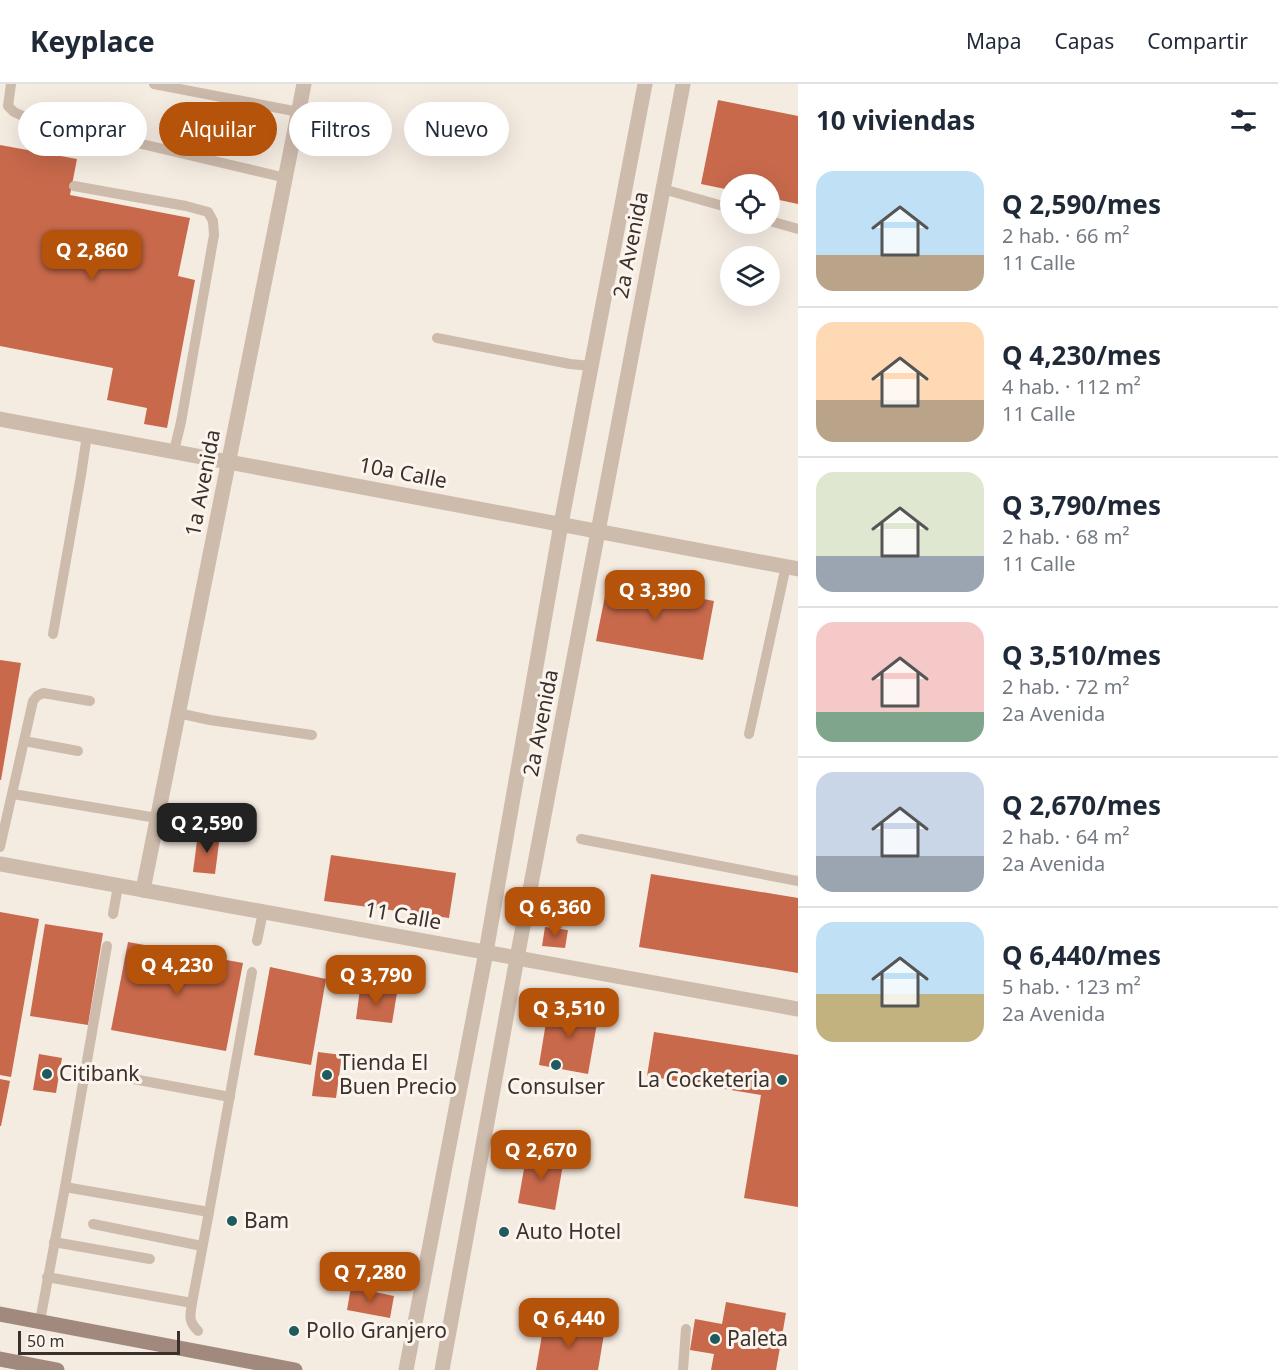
<!DOCTYPE html>
<html lang="es">
<meta charset="utf-8">
<style>
body{margin:0;font-family:"Noto Sans",sans-serif;background:#f2f2f3;color:#1f2937;height:100vh;display:flex;flex-direction:column;font-size:22px;white-space:nowrap}
*{box-sizing:border-box;margin:0}
p{font-size:20px;color:#747a83}
.icon{flex:none;width:33px;height:33px;fill:none;stroke:currentColor;stroke-width:2;stroke-linecap:round;stroke-linejoin:round}
.map{position:relative;flex:1;overflow:hidden}
.drawer{display:flex;flex-direction:column;background:#fff;width:480px}
.drawer>*{flex:none}
.hud{position:absolute;left:18px;top:18px;width:570px;height:54px;display:flex;gap:12px}
.fabs{position:absolute;left:720px;top:90px;display:grid;gap:12px}
.fabs a{display:grid;place-items:center;width:60px;height:60px;border-radius:50%;background:#fff;box-shadow:0 6px 24px #0002;font-size:30px}
.scale{position:absolute;left:18px;bottom:15px;width:162px;box-sizing:border-box;padding-left:6px;border:3px solid #3b302b;border-top:0;font-size:16px;line-height:21px;white-space:nowrap;color:#3b302b;-webkit-text-stroke:4px #fbf5ee;paint-order:stroke}
.price{position:absolute;translate:-50% -51px;padding:0 14px;border-radius:12px;background:#b45309;color:#fff;font-size:20px;line-height:39px;filter:drop-shadow(0 2px 3px #0008)}
.price::after{content:'';position:absolute;left:50%;top:36px;width:18px;height:14px;margin-left:-9px;background:inherit;clip-path:polygon(0 0,100% 0,50% 100%)}
.price.current{background:#222;color:#fff}
ul{padding:0;list-style:none}
li{display:flex;align-items:center;gap:18px;height:150px;padding:0 18px}
li+li{border-top:2px solid #e0e1e3}
li span{display:grid;place-items:center;flex:none;width:168px;height:120px;border-radius:18px;color:#555}
li>.icon{margin-inline-start:auto}
span .icon{width:72px;height:72px;fill:#fffc;stroke-width:1}
li b{font-size:26px}
h2{display:flex;justify-content:space-between;align-items:center;height:72px;padding:0 18px;font-size:26px}
.pill{padding:0 21px;border-radius:27px;background:#fff;box-shadow:0 6px 24px #0002;font-size:21px;line-height:54px}
.pill.current{background:#b45309;color:#fff}
header{display:flex;align-items:center;gap:36px;box-sizing:border-box;height:84px;padding:0 30px;background:#fff;border-bottom:2px solid #e0e1e3}
header strong{font-size:28px}
nav{display:flex;gap:33px;margin-inline-start:auto;font-size:21px}
main{display:flex;flex:1;min-height:0}
.map>svg:first-child{display:block}
</style>
<header>
<strong>Keyplace</strong>
<nav><a>Mapa</a><a>Capas</a><a>Compartir</a></nav>
</header>
<main>
<div class="map">
<svg width="798" height="1286" viewBox="0 0 798 1286">
<rect width="100%" height="100%" fill="#f4ebe1"/>
<!-- building -->
<g fill="#c8694b">
<path d="M 718,16 L 798,32 L 798,120 L 770,114 L 770,100 L 730,100 L 730,106 L 701,100 Z"/>
<path d="M 0,61 L 77,75 L 70,111 L 190,134 L 178,192 L 195,196 L 167,344 L 144,340 L 147,324 L 107,316 L 113,284 L 0,262 Z"/>
<path d="M 608,497 L 714,517 L 703,576 L 596,557 Z"/>
<path d="M 0,576 L 21,579 L 1,696 L 0,696 Z"/>
<path d="M 198,749 L 220,751 L 215,790 L 193,788 Z"/>
<path d="M 331,771 L 456,789 L 449,834 L 324,817 Z"/>
<path d="M 651,790 L 798,814 L 798,889 L 639,863 Z"/>
<path d="M 0,828 L 39,835 L 11,993 L 0,991 Z"/>
<path d="M 45,840 L 103,849 L 88,941 L 30,932 Z"/>
<path d="M 545,843 L 568,846 L 565,864 L 542,862 Z"/>
<path d="M 128,858 L 243,879 L 226,967 L 111,946 Z"/>
<path d="M 270,883 L 326,895 L 311,981 L 254,971 Z"/>
<path d="M 360,905 L 397,909 L 392,939 L 356,935 Z"/>
<path d="M 549,920 L 599,928 L 588,990 L 539,981 Z"/>
<path d="M 654,948 L 798,971 L 798,1123 L 744,1114 L 761,1011 L 647,992 Z"/>
<path d="M 318,968 L 342,971 L 336,1014 L 312,1012 Z"/>
<path d="M 39,970 L 62,974 L 56,1009 L 33,1006 Z"/>
<path d="M 0,995 L 10,997 L 1,1042 L 0,1042 Z"/>
<path d="M 527,1068 L 564,1075 L 555,1126 L 518,1119 Z"/>
<path d="M 351,1203 L 394,1212 L 390,1234 L 347,1226 Z"/>
<path d="M 726,1218 L 786,1229 L 776,1286 L 711,1286 L 714,1270 L 690,1266 L 695,1235 L 722,1240 Z"/>
<path d="M 544,1239 L 604,1250 L 598,1286 L 536,1286 Z"/>
</g>
<g fill="none" stroke-linecap="round" stroke-linejoin="round">
<!-- service -->
<g stroke="#cdbbac" stroke-width="10">
<path d="M 11,0 L 8,22 L 14,28 L 23,32 L 286,94"/>
<path d="M 154,0 L 299,28"/>
<path d="M 74,102 L 186,122 L 208,128 L 213,137 L 214,151 L 181,338 L 174,367"/>
<path d="M 663,105 L 730,124"/>
<path d="M 770,137 L 798,145"/>
<path d="M 437,254 L 570,280 L 591,282"/>
<path d="M 53,550 L 81,391 L 87,351"/>
<path d="M 178,629 L 210,636 L 312,651"/>
<path d="M 749,650 L 786,482"/>
<path d="M 24,657 L 78,667"/>
<path d="M 13,710 L 157,734"/>
<path d="M 581,755 L 798,797"/>
<path d="M 0,763 L 33,617 L 37,612 L 43,609 L 90,617"/>
<path d="M 113,830 L 118,802"/>
<path d="M 257,857 L 263,828"/>
<path d="M 85,986 L 230,1013"/>
<path d="M 65,1103 L 209,1128"/>
<path d="M 93,1140 L 202,1162"/>
<path d="M 54,1158 L 150,1175"/>
<path d="M 47,1193 L 192,1219"/>
<path d="M 40,1237 L 65,1103 L 107,862"/>
<path d="M 198,1247 C 188,1237 190,1232 192,1219 L 209,1128 L 252,888"/>
<path d="M 683,1286 L 686,1245"/>
</g>
<!-- minor -->
<g stroke="#cdbbac" stroke-width="15">
<path d="M 143,806 L 304,0"/>
<path d="M 406,1286 L 486,868 L 561,440 L 645,0"/>
<path d="M 442,1286 L 517,874 L 683,0"/>
</g>
<!-- tertiary -->
<g stroke="#cdbbac" stroke-width="15">
<path d="M 0,335 L 798,485"/>
<path d="M 0,780 L 798,925"/>
</g>
<!-- secondary -->
<g stroke="#a18a7d" stroke-width="15">
<path d="M 0,1230 L 295,1286"/>
<path d="M 0,1275 L 57,1286"/>
</g>
</g>
<!-- markers -->
<g fill="#1f5a5e" stroke="#fbf5ee" stroke-width="2">
<circle cx="556" cy="981" r="6"/>
<circle cx="47" cy="990" r="6"/>
<circle cx="327" cy="991" r="6"/>
<circle cx="782" cy="996" r="6"/>
<circle cx="232" cy="1137" r="6"/>
<circle cx="504" cy="1148" r="6"/>
<circle cx="294" cy="1247" r="6"/>
<circle cx="715" cy="1255" r="6"/>
</g>
<g text-anchor="middle" stroke-width="6" stroke-linejoin="round" paint-order="stroke">
<!-- street labels -->
<g font-size="21" fill="#3b302b" stroke="#fbf5ee">
<text transform="translate(631 161) rotate(-79)" y="7">2a Avenida</text>
<text transform="translate(403 389) rotate(11)" y="7">10a Calle</text>
<text transform="translate(203 399) rotate(-79)" y="7">1a Avenida</text>
<text transform="translate(541 639) rotate(-79)" y="7">2a Avenida</text>
<text transform="translate(403 832) rotate(10)" y="7">11 Calle</text>
</g>
<!-- poi labels -->
<g font-size="21" fill="#3b302b" stroke="#fbf5ee" text-anchor="start">
<text x="339" y="986">Tienda El<tspan x="339" dy="24">Buen Precio</tspan></text>
<text x="59" y="997">Citibank</text>
<text x="770" y="1003" text-anchor="end">La Cocketeria</text>
<text x="556" y="1010" text-anchor="middle">Consulser</text>
<text x="244" y="1144">Bam</text>
<text x="516" y="1155">Auto Hotel</text>
<text x="306" y="1254">Pollo Granjero</text>
<text x="727" y="1262">Paleta</text>
</g>
</g>
</svg>
<div class="fabs">
<a><svg class="icon" aria-label="locate" viewBox="0 0 24 24"><circle cx="12" cy="12" r="6"/><path d="M12 2v4M12 18v4M2 12h4M18 12h4"/></svg></a>
<a><svg class="icon" aria-label="layers" viewBox="0 0 24 24"><path d="M12 4l9 5-9 5-9-5zM3 14l9 5 9-5"/></svg></a>
</div>
<div class="scale">50 m</div>
<b class="price" style="left:92px;top:197px">Q 2,860</b>
<b class="price" style="left:655px;top:537px">Q 3,390</b>
<b class="price current" style="left:207px;top:770px">Q 2,590</b>
<b class="price" style="left:555px;top:854px">Q 6,360</b>
<b class="price" style="left:177px;top:912px">Q 4,230</b>
<b class="price" style="left:376px;top:922px">Q 3,790</b>
<b class="price" style="left:569px;top:955px">Q 3,510</b>
<b class="price" style="left:541px;top:1097px">Q 2,670</b>
<b class="price" style="left:370px;top:1219px">Q 7,280</b>
<b class="price" style="left:569px;top:1265px">Q 6,440</b>
<div class="hud">
<a class="pill">Comprar</a>
<a class="pill current">Alquilar</a>
<a class="pill">Filtros</a>
<a class="pill">Nuevo</a>
</div>
</div>
<section class="drawer">
<h2>10 viviendas<svg class="icon" aria-label="filters" viewBox="0 0 24 24"><path d="M4 7h16M4 17h16"/><circle cx="9" cy="7" r="2"/><circle cx="15" cy="17" r="2"/></svg></h2>
<ul>
<li><span style="background:linear-gradient(#bfe0f5 70%,#b9a48a 0)"><svg class="icon" aria-label="home" viewBox="0 0 24 24"><path d="M3 11l9-7 9 7M6 9v11h12V9"/></svg></span><div><b>Q 2,590/mes</b><p>2 hab. · 66 m²</p><p>11 Calle</p></div></li>
<li><span style="background:linear-gradient(#ffd9b3 65%,#b9a48a 0)"><svg class="icon" aria-label="home" viewBox="0 0 24 24"><path d="M3 11l9-7 9 7M6 9v11h12V9"/></svg></span><div><b>Q 4,230/mes</b><p>4 hab. · 112 m²</p><p>11 Calle</p></div></li>
<li><span style="background:linear-gradient(#dfe7d0 70%,#9aa5b1 0)"><svg class="icon" aria-label="home" viewBox="0 0 24 24"><path d="M3 11l9-7 9 7M6 9v11h12V9"/></svg></span><div><b>Q 3,790/mes</b><p>2 hab. · 68 m²</p><p>11 Calle</p></div></li>
<li><span style="background:linear-gradient(#f6c9c9 75%,#7fa58c 0)"><svg class="icon" aria-label="home" viewBox="0 0 24 24"><path d="M3 11l9-7 9 7M6 9v11h12V9"/></svg></span><div><b>Q 3,510/mes</b><p>2 hab. · 72 m²</p><p>2a Avenida</p></div></li>
<li><span style="background:linear-gradient(#c9d6e8 70%,#9aa5b1 0)"><svg class="icon" aria-label="home" viewBox="0 0 24 24"><path d="M3 11l9-7 9 7M6 9v11h12V9"/></svg></span><div><b>Q 2,670/mes</b><p>2 hab. · 64 m²</p><p>2a Avenida</p></div></li>
<li><span style="background:linear-gradient(#bfe0f5 60%,#c2b280 0)"><svg class="icon" aria-label="home" viewBox="0 0 24 24"><path d="M3 11l9-7 9 7M6 9v11h12V9"/></svg></span><div><b>Q 6,440/mes</b><p>5 hab. · 123 m²</p><p>2a Avenida</p></div></li>
</ul>
</section>
</main>
